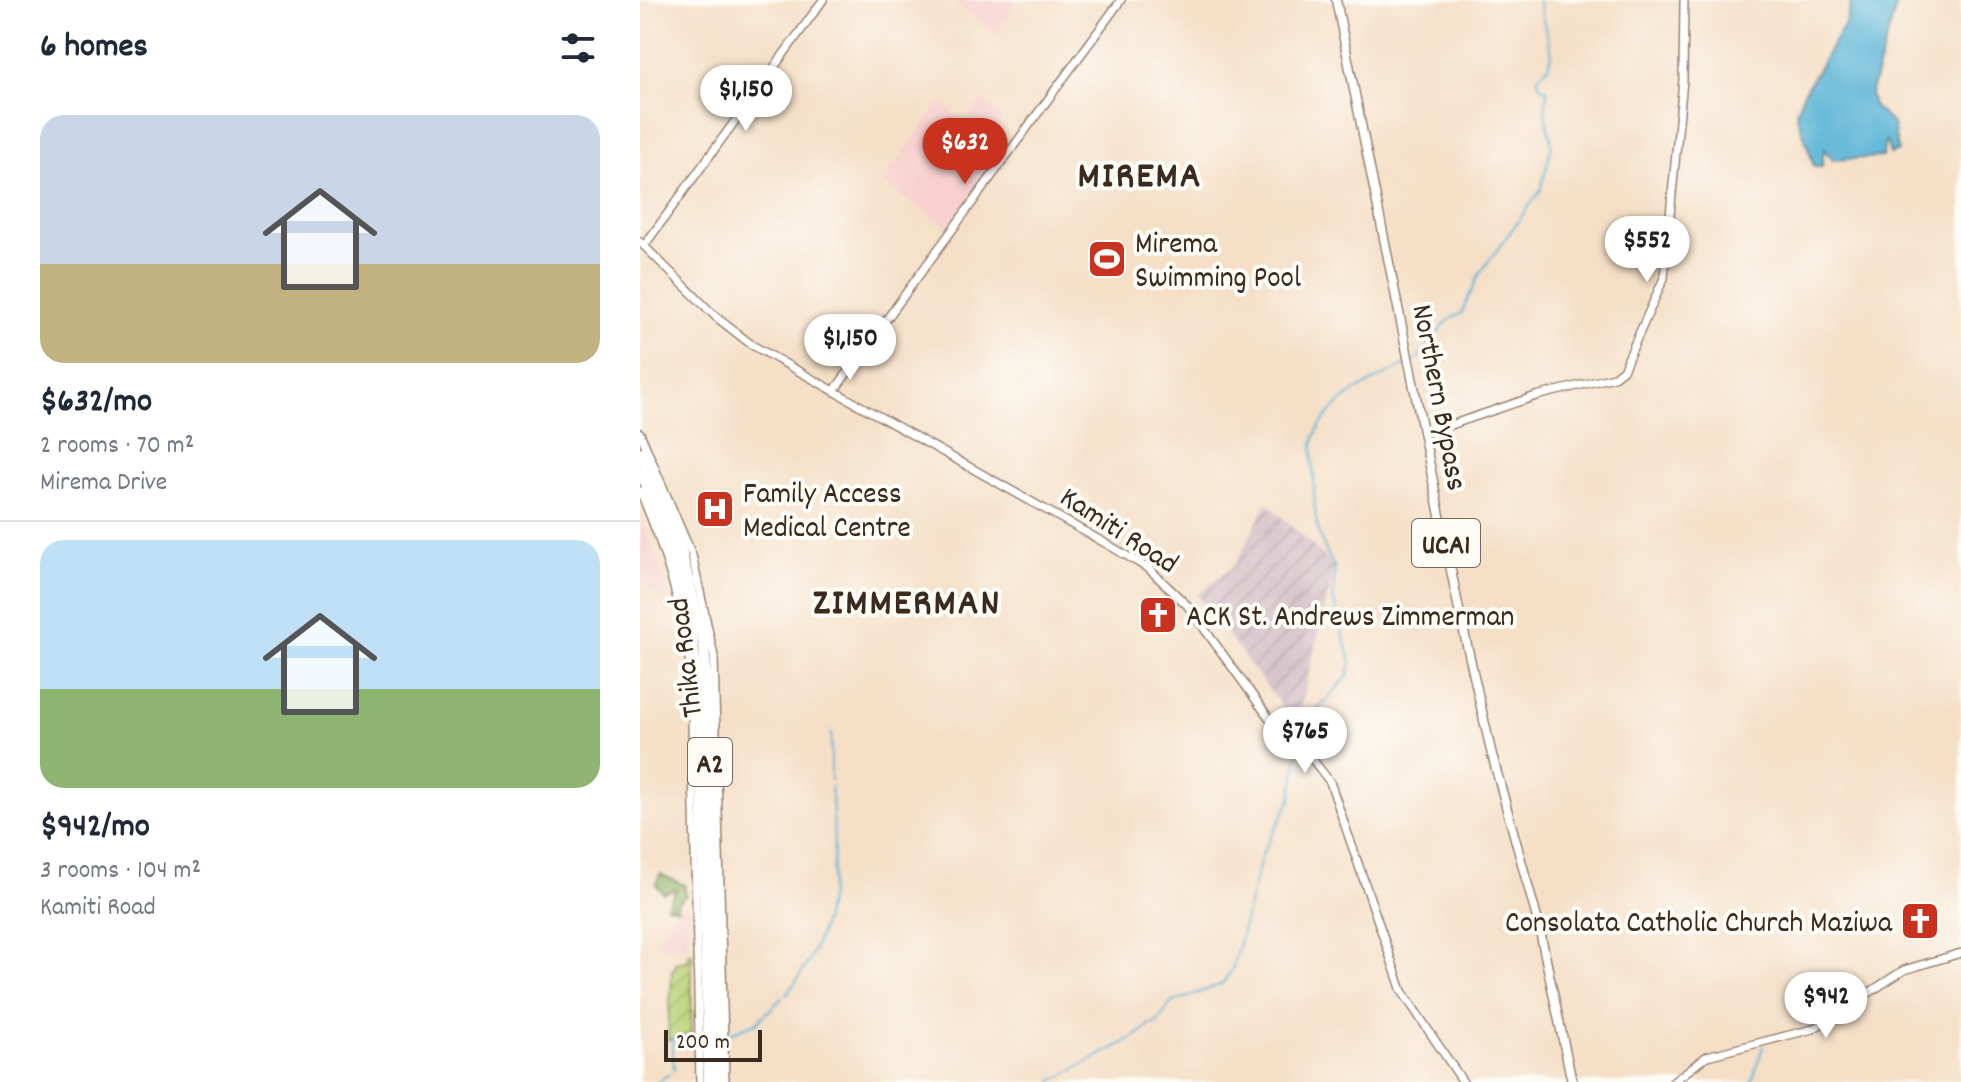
<!DOCTYPE html>
<meta charset="utf-8">
<style>
body{margin:0;font-family:Dekko,sans-serif;background:#f2f2f3;color:#1f2937;height:100vh;display:flex;flex-direction:column;font-size:30px;white-space:nowrap}
*{box-sizing:border-box;margin:0}
p{font-size:26px;color:#747a83}
.icon{flex:none;width:44px;height:44px;fill:none;stroke:currentColor;stroke-width:2;stroke-linecap:round;stroke-linejoin:round}
.map{position:relative;flex:1;overflow:hidden}
.details{display:flex;flex-direction:column;background:#fff;width:640px}
.details>*{flex:none}
.scale{position:absolute;left:24px;bottom:20px;width:98px;box-sizing:border-box;padding-left:8px;border:4px solid #3b2a1e;border-top:0;font-size:22px;line-height:28px;white-space:nowrap;color:#3b2a1e;-webkit-text-stroke:6px #fdfcf7;paint-order:stroke}
.price{position:absolute;translate:-50% -68px;padding:0 18px;border-radius:28px;background:#fff;color:#222;font-size:26px;line-height:52px;filter:drop-shadow(0 2px 4px #0008)}
.price::after{content:'';position:absolute;left:50%;top:48px;width:24px;height:18px;margin-left:-12px;background:inherit;clip-path:polygon(0 0,100% 0,50% 100%)}
.price.current{background:#c8321e;color:#fff}
ul{padding:0;list-style:none}
li{display:grid;align-content:center;gap:16px;height:424px;padding:0 40px}
li+li{border-top:2px solid #e0e1e3}
li span{display:grid;place-items:center;height:248px;border-radius:24px;color:#555}
li>.icon{margin-inline-start:auto}
span .icon{width:144px;height:144px;fill:#fffc;stroke-width:1}
li b{font-size:34px}
h2{display:flex;justify-content:space-between;align-items:center;height:96px;padding:0 40px;font-size:34px}
main{display:flex;flex:1;min-height:0}
.map>svg:first-child{display:block}
</style>
<main>
<section class="details">
<h2>6 homes<svg class="icon" aria-label="filters" viewBox="0 0 24 24"><path d="M4 7h16M4 17h16"/><circle cx="9" cy="7" r="2"/><circle cx="15" cy="17" r="2"/></svg></h2>
<ul>
<li><span style="background:linear-gradient(#c9d6e8 60%,#c2b280 0)"><svg class="icon" aria-label="home" viewBox="0 0 24 24"><path d="M3 11l9-7 9 7M6 9v11h12V9"/></svg></span><div><b>$632/mo</b><p>2 rooms · 70 m²</p><p>Mirema Drive</p></div></li>
<li><span style="background:linear-gradient(#bfe0f5 60%,#8fb573 0)"><svg class="icon" aria-label="home" viewBox="0 0 24 24"><path d="M3 11l9-7 9 7M6 9v11h12V9"/></svg></span><div><b>$942/mo</b><p>3 rooms · 104 m²</p><p>Kamiti Road</p></div></li>
</ul>
</section>
<div class="map">
<svg width="1321" height="1082" viewBox="0 0 1321 1082">
<defs>
<pattern id="industrial-furrows" width="10" height="10" patternUnits="userSpaceOnUse" patternTransform="scale(2)"><rect width="10" height="10" fill="#d2bec5"/><path d="M-1 1l2-2M0 10L10 0M9 11l2-2" fill="none" stroke="#b5a3a9"/></pattern>
<pattern id="forest-firs" width="22" height="20" patternUnits="userSpaceOnUse" patternTransform="scale(2)"><rect width="22" height="20" fill="#93b568"/><path d="M5 1l3.5 6h-7zM16 11l3.5 6h-7z" fill="#799355"/></pattern>
<pattern id="garden-furrows" width="10" height="10" patternUnits="userSpaceOnUse" patternTransform="scale(2)"><rect width="10" height="10" fill="#bad378"/><path d="M-1 1l2-2M0 10L10 0M9 11l2-2" fill="none" stroke="#a1b567"/></pattern>
</defs>
<rect width="100%" height="100%" fill="#fdfcf7"/>
<filter id="ink" filterUnits="userSpaceOnUse"><feTurbulence type="fractalNoise" baseFrequency=".0125" numOctaves="2"/><feDisplacementMap in="SourceGraphic" scale="16" xChannelSelector="R" yChannelSelector="G"/><feConvolveMatrix kernelMatrix="1 2 1 2 8 2 1 2 1" color-interpolation-filters="sRGB"/></filter>
<filter id="wash" filterUnits="userSpaceOnUse"><feTurbulence type="fractalNoise" baseFrequency=".006" numOctaves="4" result="noise"/><feDisplacementMap in="SourceGraphic" scale="32" xChannelSelector="R" yChannelSelector="G"/><feGaussianBlur stdDeviation="1.8" result="paint"/><feColorMatrix in="noise" values="0 0 0 0 0 0 0 0 0 0 0 0 0 0 0 0 0 1.4 0 .05"/><feComposite in="paint" operator="in"/></filter>
<g filter="url(#wash)">
<rect width="100%" height="100%" fill="#f5dfc6"/>
<!-- built -->
<g fill="#f7d0cf">
<path d="M 312,0 L 376,0 L 356,34 Z"/>
<path d="M 341,101 L 363,117 L 349,137 L 366,149 L 310,228 L 242,184 L 300,103 L 326,122 Z"/>
<path d="M 0,513 L 29,595 L 24,600 L 0,580 Z"/>
<path d="M 42,905 L 49,909 L 47,946 L 22,948 L 16,937 Z"/>
</g>
<!-- industrial -->
<path fill="url(#industrial-furrows)" d="M 627,503 L 695,567 L 656,725 L 557,595 L 595,565 Z"/>
<!-- forest -->
<path fill="url(#forest-firs)" stroke="#677043" stroke-width="2" d="M 20,874 L 44,885 L 46,895 L 38,902 L 37,909 L 27,906 L 36,889 L 23,893 L 16,884 Z"/>
<!-- garden -->
<path fill="url(#garden-furrows)" stroke="#7a7e4b" stroke-width="2" d="M 48,953 L 52,953 L 51,1036 L 28,1040 C 28,1016 32,993 32,969 L 35,969 L 35,963 L 48,961 Z"/>
<!-- water -->
<path fill="#58b3d6" stroke="#4a6e7a" stroke-width="2" d="M 1212,0 L 1258,0 L 1230,95 L 1233,106 L 1253,124 L 1258,151 L 1250,154 L 1246,139 L 1242,157 L 1193,160 L 1184,149 L 1182,166 L 1174,166 L 1156,112 L 1164,92 L 1205,24 Z"/>
<g fill="none" stroke-linecap="round" stroke-linejoin="round">
<!-- stream -->
<g stroke="#58b3d6" stroke-width="2">
<path d="M 773,362 C 791,349 800,320 821,314 L 840,273 L 901,190 L 912,144 L 905,114 L 907,90 L 899,85 L 898,77 L 908,67 L 912,54 L 898,0"/>
<path d="M 659,742 L 663,726 L 708,676 L 711,662 L 693,598 L 695,567 C 677,540 674,518 674,485 C 674,472 670,448 675,436 C 690,399 733,381 766,365"/>
<path d="M 191,780 L 191,732"/>
<path d="M 146,994 C 195,938 198,856 191,786"/>
<path d="M 87,1034 L 116,1023 L 142,998"/>
<path d="M 34,1070 L 32,1039 L 55,1036"/>
<path d="M 18,1082 L 29,1074"/>
<path d="M 412,1082 C 430,1069 503,1037 508,1025 L 517,1023 L 531,1003 L 582,984 L 592,970 L 622,854 L 651,799 L 659,750"/>
<path d="M 1112,1082 L 1123,1046"/>
</g>
</g>
</g>
<g filter="url(#ink)">
<g fill="none" stroke-linecap="round" stroke-linejoin="round">
<!-- secondary casing -->
<g stroke="#988472" stroke-width="10">
<g id="secondary">
<path d="M 0,242 L 76,317 L 112,345 L 472,547 L 509,569 L 547,605 L 632,722 L 673,760 L 690,782 L 762,991 L 823,1082"/>
<path d="M 4,246 L 183,0"/>
<path d="M 194,391 L 481,0"/>
<path d="M 0,433 L 52,555 L 74,656 L 85,1082"/>
<path d="M 784,434 L 896,396 L 974,377 L 983,370 L 1024,278 L 1043,80 L 1044,0"/>
<path d="M 0,491 C 26,551 43,609 51,673 L 60,1082"/>
<path d="M 1033,1082 L 1067,1056 L 1173,1029 L 1264,970 L 1321,953"/>
</g>
</g>
<!-- primary casing -->
<g stroke="#988472" stroke-width="11">
<path id="primary" d="M 696,0 L 819,610 L 851,751 L 898,922 L 932,1082"/>
</g>
<!-- highway casing -->
<g stroke="#988472" stroke-width="13">
<g id="highway">
<path d="M 0,452 L 41,550 L 64,645 L 69,718 L 77,1082"/>
<path d="M 0,471 C 63,606 61,701 63,845 C 65,924 67,1003 69,1082"/>
</g>
</g>
<!-- secondary -->
<use href="#secondary" stroke="#fff" stroke-width="7"/>
<!-- primary -->
<use href="#primary" stroke="#fff" stroke-width="8"/>
<!-- highway -->
<use href="#highway" stroke="#fff" stroke-width="10"/>
</g>
</g>
<!-- icons -->
<defs>
<g id="stadium-square" transform="scale(2)"><rect x="-9" y="-9" width="18" height="18" rx="4" fill="#c8321e" stroke="#fdfcf7"/><path d="M0-5a6.5 5 0 1 0 0 10a6.5 5 0 1 0 0-10ZM-3.5-1.8h7v3.6h-7Z" fill="#fff"/></g>
<g id="hospital-square" transform="scale(2)"><rect x="-9" y="-9" width="18" height="18" rx="4" fill="#c8321e" stroke="#fdfcf7"/><path d="M-5-5h3v3.5h4V-5h3V5h-3V1.5h-4V5h-3Z" fill="#fff"/></g>
<g id="church-square" transform="scale(2)"><rect x="-9" y="-9" width="18" height="18" rx="4" fill="#c8321e" stroke="#fdfcf7"/><path d="M-1.2-6h2.4v3.5h3.3v2.4h-3.3V6h-2.4V-.1h-3.3v-2.4h3.3Z" fill="#fff"/></g>
</defs>
<g fill-rule="evenodd">
<use href="#stadium-square" x="467" y="259"/>
<use href="#hospital-square" x="75" y="509"/>
<use href="#church-square" x="518" y="615"/>
<use href="#church-square" x="1280" y="921"/>
</g>
<g text-anchor="middle" stroke-width="8" stroke-linejoin="round" paint-order="stroke">
<!-- shield labels -->
<g fill="#fdfcf7" stroke="#75695f" stroke-width="2">
<rect x="772" y="519" width="68" height="48" rx="6"/>
<rect x="48" y="738" width="44" height="48" rx="6"/>
</g>
<g font-size="28" font-weight="bold" fill="#3b2a1e">
<text x="806" y="553">UCA1</text>
<text x="70" y="772">A2</text>
</g>
<!-- poi labels -->
<g font-size="30" fill="#3b2a1e" stroke="#fdfcf7" text-anchor="start">
<text x="495" y="252">Mirema<tspan x="495" dy="34">Swimming Pool</tspan></text>
<text x="103" y="502">Family Access<tspan x="103" dy="34">Medical Centre</tspan></text>
<text x="546" y="625">ACK St. Andrews Zimmerman</text>
<text x="1252" y="931" text-anchor="end">Consolata Catholic Church Maziwa</text>
</g>
<!-- street labels -->
<g font-size="30" fill="#3b2a1e" stroke="#fdfcf7">
<text transform="translate(801 397) rotate(79)" y="10">Northern Bypass</text>
<text transform="translate(480 529) rotate(33)" y="10">Kamiti Road</text>
<text transform="translate(44 658) rotate(-97)" y="10">Thika Road</text>
</g>
<!-- district labels -->
<g font-size="38" font-weight="bold" letter-spacing="2" fill="#3b2a1e" stroke="#fdfcf7">
<text x="500" y="186">MIREMA</text>
<text x="267" y="613">ZIMMERMAN</text>
</g>
</g>
</svg>
<div class="scale">200 m</div>
<b class="price" style="left:106px;top:133px">$1,150</b>
<b class="price current" style="left:325px;top:186px">$632</b>
<b class="price" style="left:1007px;top:284px">$552</b>
<b class="price" style="left:210px;top:382px">$1,150</b>
<b class="price" style="left:665px;top:775px">$765</b>
<b class="price" style="left:1186px;top:1040px">$942</b>
</div>
</main>
